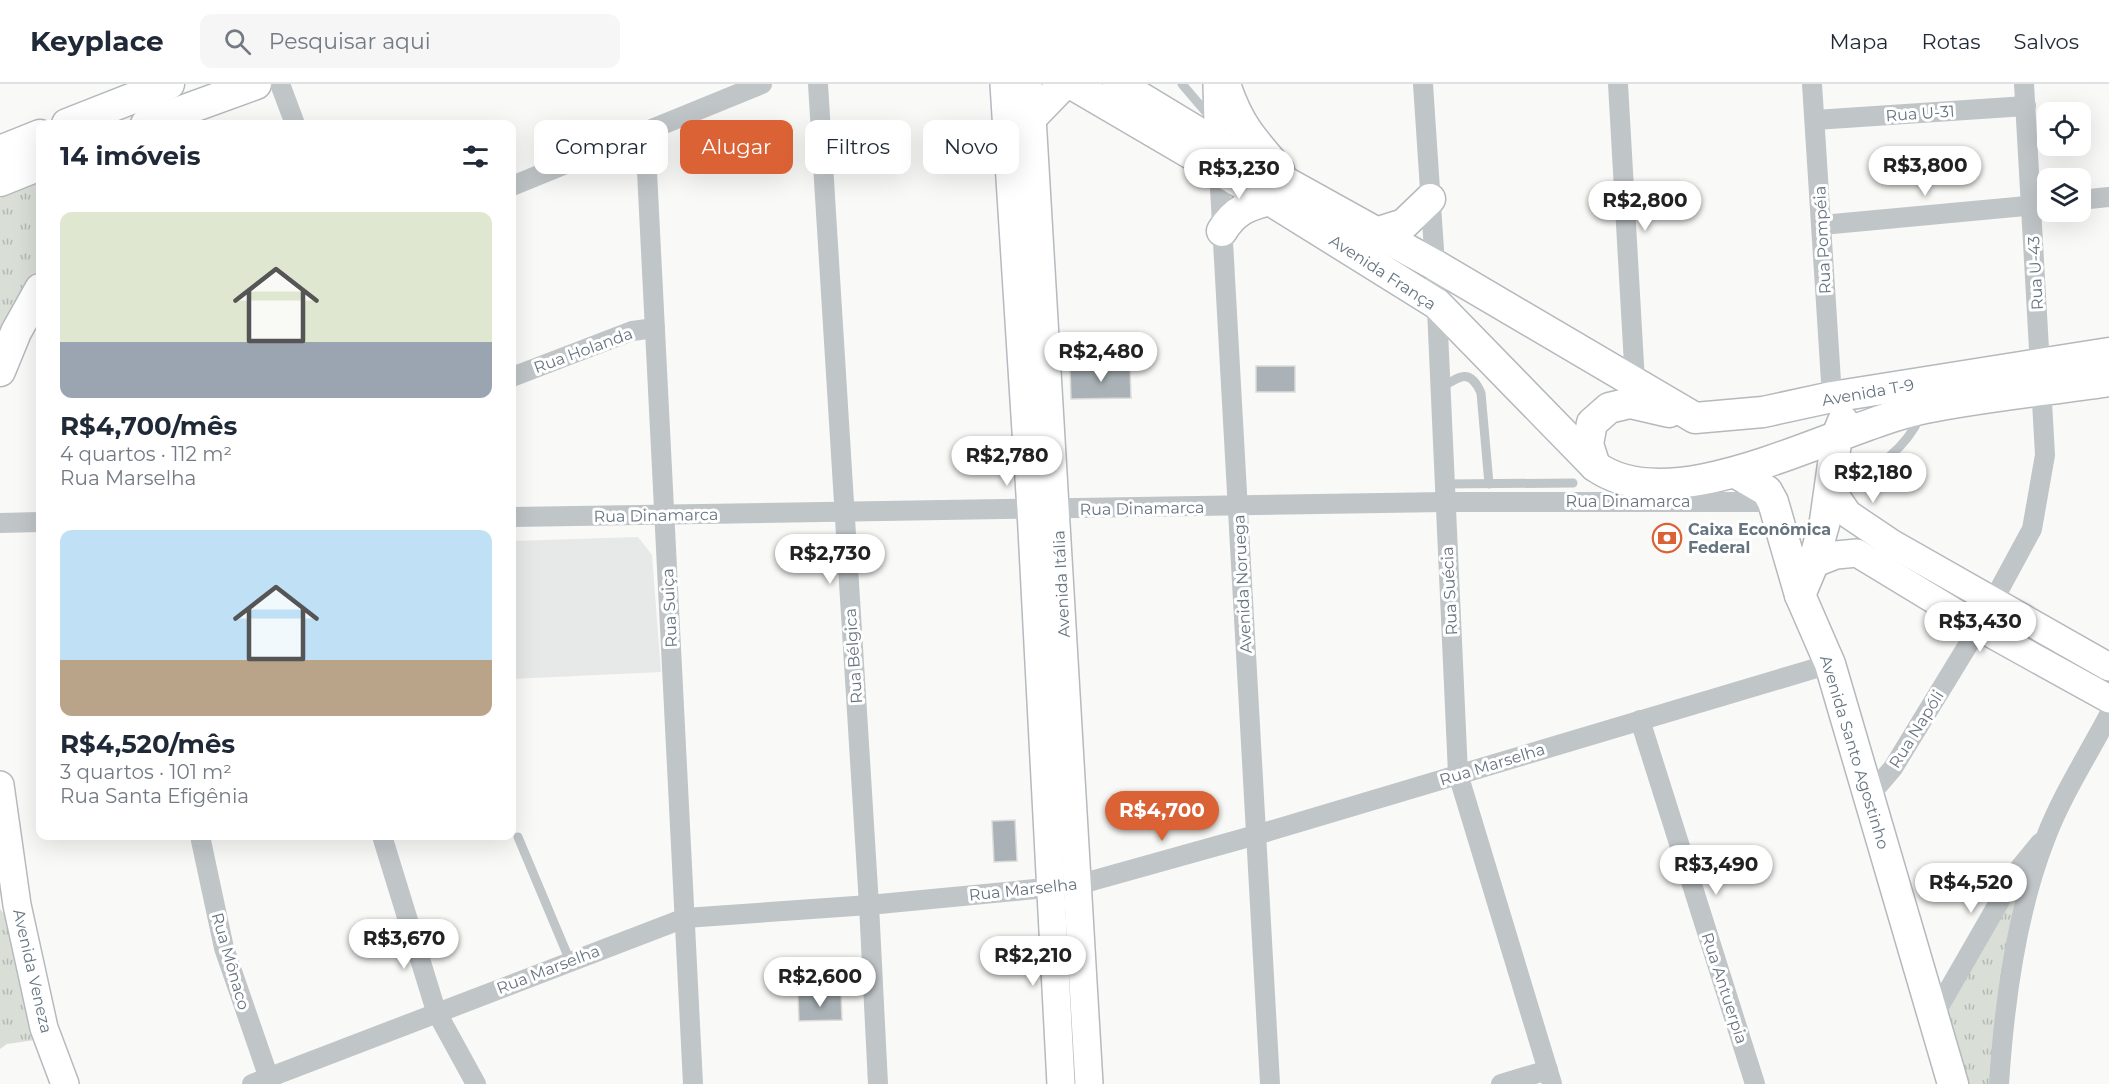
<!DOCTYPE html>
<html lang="pt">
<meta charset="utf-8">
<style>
body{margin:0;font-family:Montserrat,sans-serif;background:#f6f6f7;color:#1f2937;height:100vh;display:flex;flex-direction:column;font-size:22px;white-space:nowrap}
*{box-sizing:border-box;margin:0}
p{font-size:20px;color:#747a83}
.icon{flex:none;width:33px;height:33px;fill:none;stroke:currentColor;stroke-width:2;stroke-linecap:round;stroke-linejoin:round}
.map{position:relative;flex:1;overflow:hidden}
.drawer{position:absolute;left:36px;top:36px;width:480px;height:720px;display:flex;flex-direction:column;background:#fff;border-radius:12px;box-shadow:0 6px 24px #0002}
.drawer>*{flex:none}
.banner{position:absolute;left:534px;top:36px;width:570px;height:54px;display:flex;gap:12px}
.buttons{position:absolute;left:2037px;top:18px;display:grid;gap:12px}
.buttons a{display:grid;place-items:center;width:54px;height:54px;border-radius:12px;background:#fff;box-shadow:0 6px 24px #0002;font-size:30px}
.price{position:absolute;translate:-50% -51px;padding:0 14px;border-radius:21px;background:#fff;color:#222;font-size:20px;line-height:39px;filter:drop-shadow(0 2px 3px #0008)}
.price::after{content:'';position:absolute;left:50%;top:36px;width:18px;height:14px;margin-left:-9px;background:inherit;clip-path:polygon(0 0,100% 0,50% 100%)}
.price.on{background:#db6235;color:#fff}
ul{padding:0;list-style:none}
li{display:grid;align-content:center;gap:12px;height:318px;padding:0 24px}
li span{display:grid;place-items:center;height:186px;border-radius:12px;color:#555}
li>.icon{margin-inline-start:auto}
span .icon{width:108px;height:108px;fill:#fffc;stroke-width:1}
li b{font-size:26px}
h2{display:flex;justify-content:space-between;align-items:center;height:72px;padding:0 24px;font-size:26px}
.chip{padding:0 21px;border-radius:12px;background:#fff;box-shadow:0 6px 24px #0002;font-size:21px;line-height:54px}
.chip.on{background:#db6235;color:#fff}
header{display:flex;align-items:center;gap:36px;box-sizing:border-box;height:84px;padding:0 30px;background:#fff;border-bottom:2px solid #e0e1e3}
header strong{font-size:28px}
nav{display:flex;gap:33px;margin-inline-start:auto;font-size:21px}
.search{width:420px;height:54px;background:#f6f6f7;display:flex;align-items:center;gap:15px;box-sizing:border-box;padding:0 21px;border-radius:12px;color:#747a83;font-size:22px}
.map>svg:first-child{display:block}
</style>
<header>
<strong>Keyplace</strong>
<div class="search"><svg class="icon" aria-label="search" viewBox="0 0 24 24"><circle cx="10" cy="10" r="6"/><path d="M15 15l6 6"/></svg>Pesquisar aqui</div>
<nav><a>Mapa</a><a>Rotas</a><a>Salvos</a></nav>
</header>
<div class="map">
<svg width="2109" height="1000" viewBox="0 0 2109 1000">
<defs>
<pattern id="park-tufts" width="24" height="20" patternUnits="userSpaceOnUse" patternTransform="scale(1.5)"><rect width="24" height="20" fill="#d9ded6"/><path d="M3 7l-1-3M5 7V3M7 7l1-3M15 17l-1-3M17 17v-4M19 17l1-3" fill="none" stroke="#b4b9b3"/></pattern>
</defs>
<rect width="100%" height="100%" fill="#f9f9f7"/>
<!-- built -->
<path fill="#e7e8e8" d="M 638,453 L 652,471 L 661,588 L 512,595 L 512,457 Z"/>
<!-- park -->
<g fill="url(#park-tufts)">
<path d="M 40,97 L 40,198 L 0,275 L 0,114 Z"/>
<path d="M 2027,791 L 1992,1000 L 1963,1000 L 1940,933 Z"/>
<path d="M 0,825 L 10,837 L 35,956 L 7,960 L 0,965 Z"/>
</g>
<!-- building -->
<g fill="#aab2b7" stroke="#dbdbd9" stroke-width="1.5">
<rect x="1256" y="282" width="39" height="26"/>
<path d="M 1130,283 L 1131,314 L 1071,315 L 1070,285 Z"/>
<path d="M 1015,736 L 1017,777 L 994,778 L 992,737 Z"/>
<path d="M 841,910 L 842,936 L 799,937 L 798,911 Z"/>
</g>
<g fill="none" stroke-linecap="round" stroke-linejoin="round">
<!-- secondary casing -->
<g stroke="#b5babf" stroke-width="30">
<g id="secondary">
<path d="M 1004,0 L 1031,426 L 1061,1000"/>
<path d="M 1028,0 L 1032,33 L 1089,1000"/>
<path d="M 1217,0 L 1219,79"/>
<path d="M 1831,405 L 1848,430 L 1891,459 L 2109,583"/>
<path d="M 1813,480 L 1836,471 L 1857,469 L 1979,543 L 2109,615"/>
<path d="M 0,701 L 17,821 L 44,944 L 65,1000"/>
</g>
</g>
<!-- primary casing -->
<g stroke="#b4b9bd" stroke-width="33">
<g id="primary">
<path d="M 1072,0 L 1270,116 L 1437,220 L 1595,382 C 1675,440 1838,341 1925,324 C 1985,312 2048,306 2109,297"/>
<path d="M 1118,0 L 1219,61 L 1435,181 L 1695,334 L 1763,328 L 1832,313 L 2109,269"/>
<path d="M 1225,0 C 1238,40 1252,55 1279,86"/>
<path d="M 1032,33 L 1064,0"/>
<path d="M 67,40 L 169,0"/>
<path d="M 146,40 L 256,0"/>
<path d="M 0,67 L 40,51"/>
<path d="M 0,97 L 40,81"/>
<path d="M 1222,147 C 1234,127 1248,121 1270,116"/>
<path d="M 1376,149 L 1404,140 L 1430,115"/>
<path d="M 0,287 L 16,248 L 40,205"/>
<path d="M 1595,382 L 1588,360 L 1592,339 L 1609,324 L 1630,319 L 1669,328"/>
<path d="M 1736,389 L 1767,407 L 1773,418 L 1800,511 L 1830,580 L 1953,1000"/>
<path d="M 1800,511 L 1813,480 L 1825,437 L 1837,352 L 1843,337"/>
</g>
</g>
<!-- lane -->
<g stroke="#c0c5c8" stroke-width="9">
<path d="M 1182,0 L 1211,34"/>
<path d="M 1441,304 C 1460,292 1470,284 1481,309 L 1489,400"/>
<path d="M 1444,400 L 1573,399"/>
<path d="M 1836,403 C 1872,389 1905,367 1921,331"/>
<path d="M 518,753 L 570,877"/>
</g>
<!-- street -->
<g stroke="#c0c5c8" stroke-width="20">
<path d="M 280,0 L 295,40"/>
<path d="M 818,0 L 869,821 L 878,1000"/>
<path d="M 1423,0 L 1435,181 L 1458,690 L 1552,1000"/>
<path d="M 1618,0 L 1635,298"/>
<path d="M 1812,0 L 1832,313"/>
<path d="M 1815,36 L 2026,22"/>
<path d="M 645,48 L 693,1000"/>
<path d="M 1219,86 L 1270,1000"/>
<path d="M 512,102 L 762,0"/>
<path d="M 2080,116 L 2109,113"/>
<path d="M 1822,141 L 2048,120"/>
<path d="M 512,293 L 632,247 L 655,244"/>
<path d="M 512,433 L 1445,418 L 1773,418"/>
<path d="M 0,439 L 40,438"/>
<path d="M 1640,636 L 1755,1000"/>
<path d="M 1869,712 L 1893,684 L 1979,543 L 2032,445 L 2045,371 L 2024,0"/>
<path d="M 200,752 L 224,864 L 271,1000"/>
<path d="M 382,752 L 436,927 L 476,1000"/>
<path d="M 1933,933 L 2017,787 L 2040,759"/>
<path d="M 252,1000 L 685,834 L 869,821 L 1077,801 L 1256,751 L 1830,580"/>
<path d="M 1501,1000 L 1548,986"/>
<path d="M 1999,1000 C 2004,922 2017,826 2046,753 C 2062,711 2088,671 2109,631"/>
</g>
<!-- secondary -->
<use href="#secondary" stroke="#fff" stroke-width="27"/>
<!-- primary -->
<use href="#primary" stroke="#fff" stroke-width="30"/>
</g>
<!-- icons -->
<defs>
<g id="bank-ring" transform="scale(1.5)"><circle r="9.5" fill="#fff" stroke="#db6235" stroke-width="1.5"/><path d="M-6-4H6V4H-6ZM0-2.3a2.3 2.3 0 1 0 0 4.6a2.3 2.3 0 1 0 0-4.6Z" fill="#db6235"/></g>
</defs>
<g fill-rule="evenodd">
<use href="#bank-ring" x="1667" y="454"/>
</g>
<g text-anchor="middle" stroke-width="6" stroke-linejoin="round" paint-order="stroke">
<!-- street labels -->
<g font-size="16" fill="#667480" stroke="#fff">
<text transform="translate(1920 29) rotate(-4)" y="6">Rua U-31</text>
<text transform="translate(1822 156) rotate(-93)" y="6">Rua Pompéia</text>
<text transform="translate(1383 188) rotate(33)" y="6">Avenida França</text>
<text transform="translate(2035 189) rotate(-93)" y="6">Rua U-43</text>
<text transform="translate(583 266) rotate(-20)" y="6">Rua Holanda</text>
<text transform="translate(1868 308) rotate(-10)" y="6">Avenida T-9</text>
<text x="1628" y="423">Rua Dinamarca</text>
<text transform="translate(1142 424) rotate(-1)" y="6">Rua Dinamarca</text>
<text transform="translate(656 431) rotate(-1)" y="6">Rua Dinamarca</text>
<text transform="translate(1061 500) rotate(-93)" y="6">Avenida Itália</text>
<text transform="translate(1242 500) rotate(-93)" y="6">Avenida Noruega</text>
<text transform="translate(1449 507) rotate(-93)" y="6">Rua Suécia</text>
<text transform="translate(669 524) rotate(-93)" y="6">Rua Suiça</text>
<text transform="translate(853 572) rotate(-94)" y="6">Rua Bélgica</text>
<text transform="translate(1916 645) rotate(-58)" y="6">Rua Napóli</text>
<text transform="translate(1855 668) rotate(73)" y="6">Avenida Santo Agostinho</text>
<text transform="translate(1492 680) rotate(-17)" y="6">Rua Marselha</text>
<text transform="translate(1023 805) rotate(-6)" y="6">Rua Marselha</text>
<text transform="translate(231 877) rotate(74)" y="6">Rua Mônaco</text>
<text transform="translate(548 885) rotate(-21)" y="6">Rua Marselha</text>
<text transform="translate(33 887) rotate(77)" y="6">Avenida Veneza</text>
<text transform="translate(1725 904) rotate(72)" y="6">Rua Antuerpia</text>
</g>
<!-- poi labels -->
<g font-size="16" font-weight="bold" fill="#667480" stroke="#fff" text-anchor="start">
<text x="1688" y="451">Caixa Econômica<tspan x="1688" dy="18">Federal</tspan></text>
</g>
</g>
</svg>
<div class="buttons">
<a><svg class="icon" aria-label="locate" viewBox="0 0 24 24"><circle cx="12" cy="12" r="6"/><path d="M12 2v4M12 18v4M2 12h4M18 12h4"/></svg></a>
<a><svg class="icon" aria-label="layers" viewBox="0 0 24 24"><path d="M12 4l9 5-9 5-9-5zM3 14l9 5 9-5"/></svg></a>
</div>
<b class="price" style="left:1925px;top:113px">R$3,800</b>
<b class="price" style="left:1239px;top:116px">R$3,230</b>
<b class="price" style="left:1645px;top:148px">R$2,800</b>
<b class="price" style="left:1101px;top:299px">R$2,480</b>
<b class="price" style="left:1007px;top:403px">R$2,780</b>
<b class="price" style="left:1873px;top:420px">R$2,180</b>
<b class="price" style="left:830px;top:501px">R$2,730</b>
<b class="price" style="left:1980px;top:569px">R$3,430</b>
<b class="price on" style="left:1162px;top:758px">R$4,700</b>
<b class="price" style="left:1716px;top:812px">R$3,490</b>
<b class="price" style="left:1971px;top:830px">R$4,520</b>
<b class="price" style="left:404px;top:886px">R$3,670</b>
<b class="price" style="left:1033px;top:903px">R$2,210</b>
<b class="price" style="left:820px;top:924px">R$2,600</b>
<div class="banner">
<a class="chip">Comprar</a>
<a class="chip on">Alugar</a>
<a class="chip">Filtros</a>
<a class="chip">Novo</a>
</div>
<section class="drawer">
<h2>14 imóveis<svg class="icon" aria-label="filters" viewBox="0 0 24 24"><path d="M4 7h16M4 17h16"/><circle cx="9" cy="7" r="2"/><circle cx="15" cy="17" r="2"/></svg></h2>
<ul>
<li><span style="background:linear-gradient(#dfe7d0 70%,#9aa5b1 0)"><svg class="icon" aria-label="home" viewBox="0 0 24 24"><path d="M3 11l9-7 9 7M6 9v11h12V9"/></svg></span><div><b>R$4,700/mês</b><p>4 quartos · 112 m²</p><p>Rua Marselha</p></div></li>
<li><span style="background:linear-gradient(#bfe0f5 70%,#b9a48a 0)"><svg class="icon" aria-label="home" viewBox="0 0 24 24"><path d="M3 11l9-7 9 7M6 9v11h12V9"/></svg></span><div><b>R$4,520/mês</b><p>3 quartos · 101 m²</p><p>Rua Santa Efigênia</p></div></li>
</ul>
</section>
</div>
